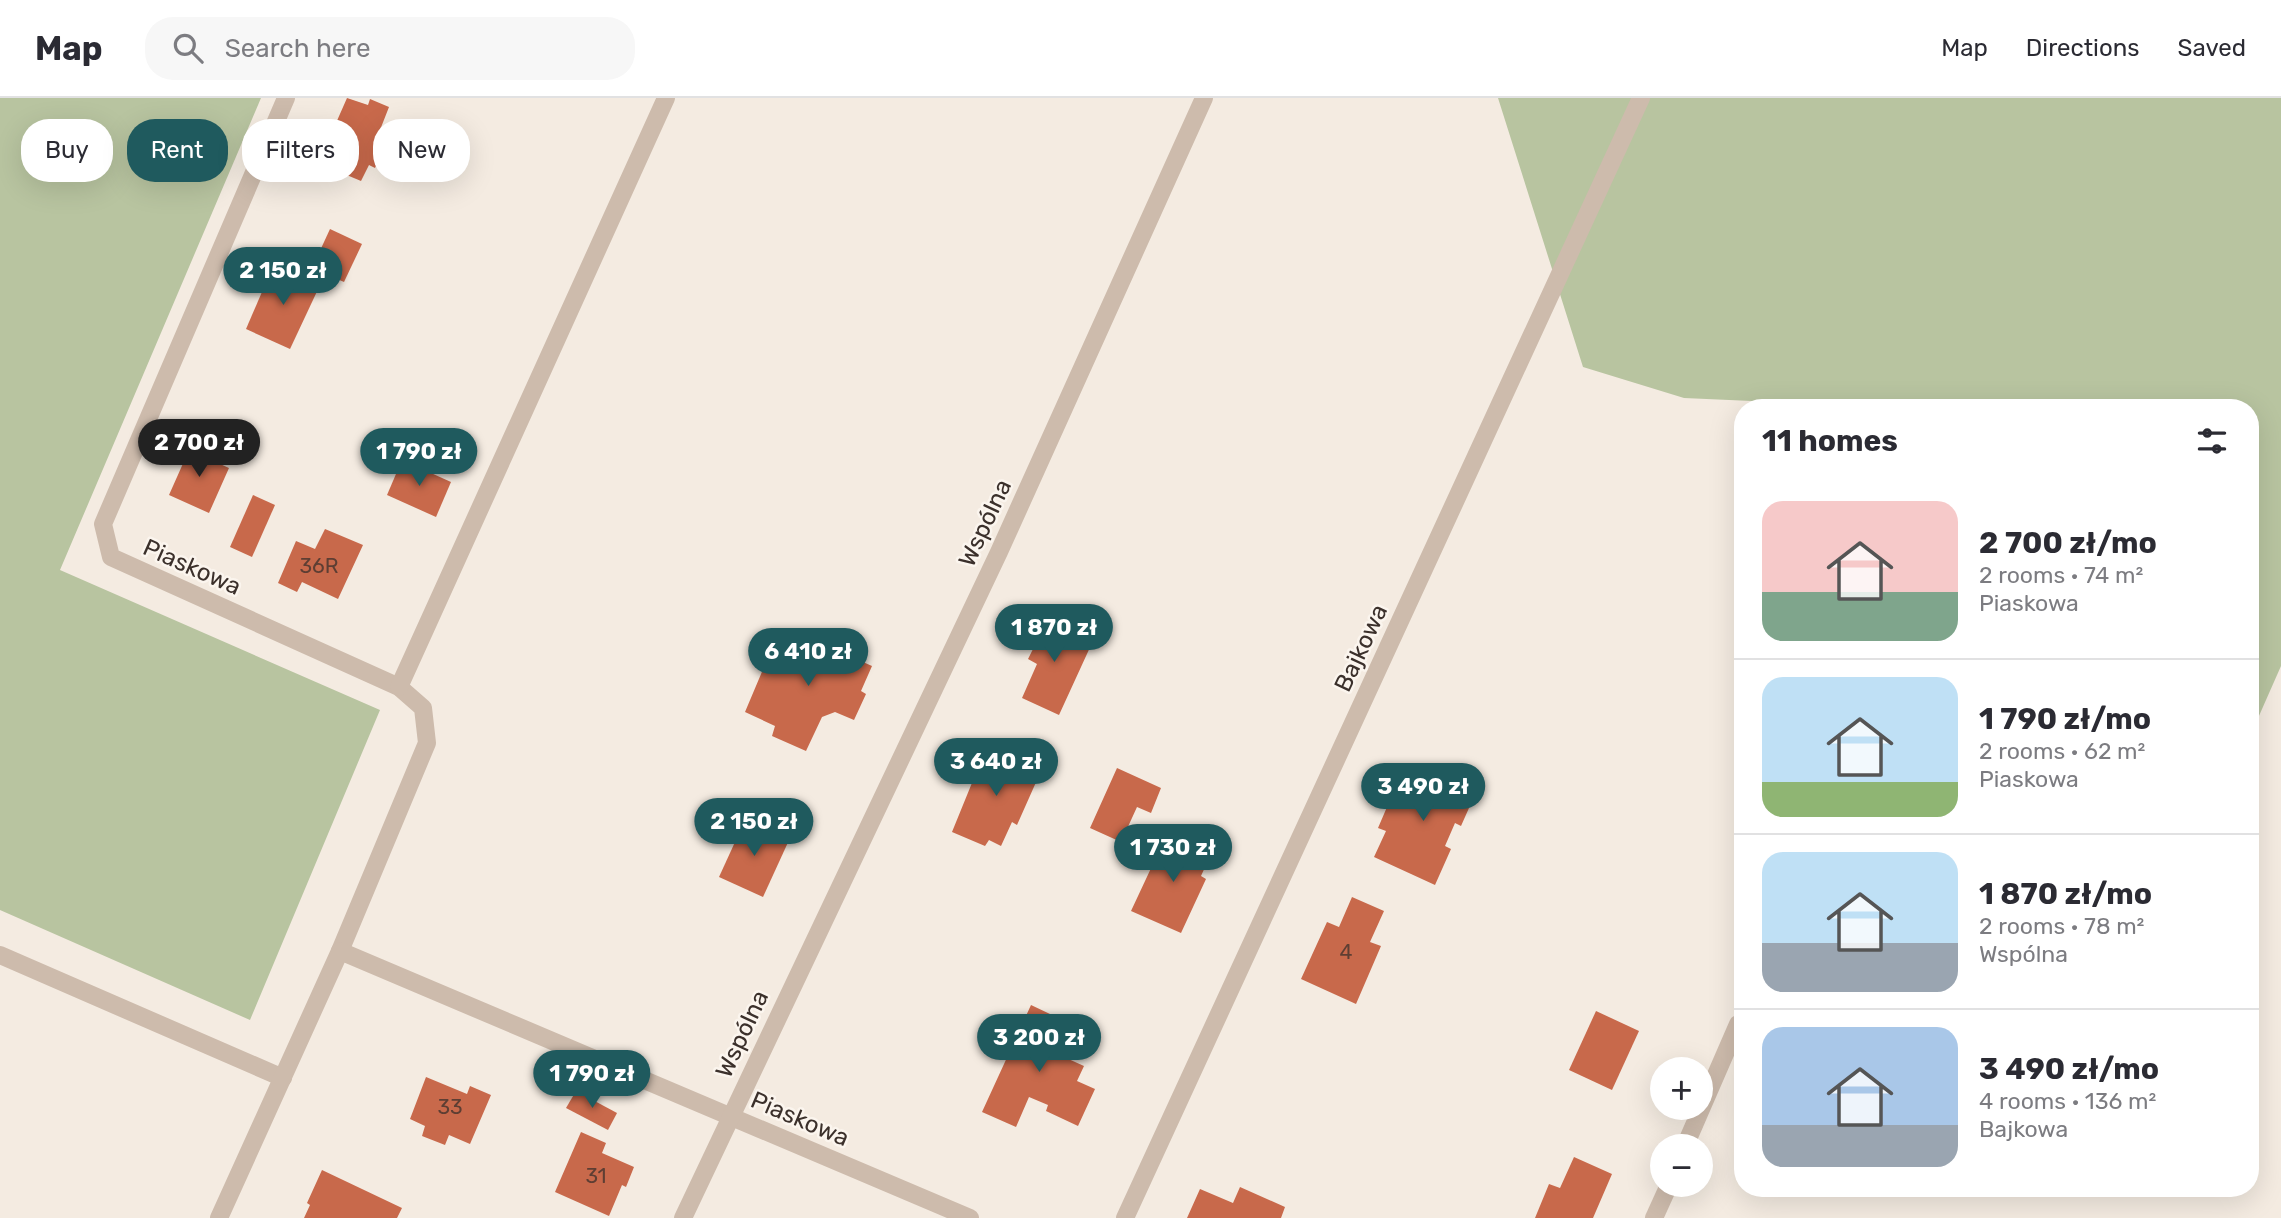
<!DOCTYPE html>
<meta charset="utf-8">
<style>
body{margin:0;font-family:Rubik,sans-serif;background:#f7f7f7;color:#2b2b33;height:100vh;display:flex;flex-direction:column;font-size:26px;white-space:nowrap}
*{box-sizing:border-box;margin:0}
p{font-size:23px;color:#7c7c81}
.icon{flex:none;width:38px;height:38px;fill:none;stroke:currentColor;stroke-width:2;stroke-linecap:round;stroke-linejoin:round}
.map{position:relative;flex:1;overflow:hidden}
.drawer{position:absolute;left:1734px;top:301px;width:525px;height:798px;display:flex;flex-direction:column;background:#fff;border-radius:28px;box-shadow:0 7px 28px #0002}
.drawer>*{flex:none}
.hud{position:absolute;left:21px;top:21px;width:665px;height:63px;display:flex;gap:14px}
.buttons{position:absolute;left:1650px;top:959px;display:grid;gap:14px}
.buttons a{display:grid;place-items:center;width:63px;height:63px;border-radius:50%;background:#fff;box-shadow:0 7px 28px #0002;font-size:35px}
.price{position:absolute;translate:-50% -60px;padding:0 16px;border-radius:24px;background:#1f5a5e;color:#fff;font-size:23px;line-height:46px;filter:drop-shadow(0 2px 4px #0008)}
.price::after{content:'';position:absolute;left:50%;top:42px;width:21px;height:16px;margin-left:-10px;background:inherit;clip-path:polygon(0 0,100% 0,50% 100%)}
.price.selected{background:#222;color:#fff}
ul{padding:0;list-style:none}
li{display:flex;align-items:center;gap:21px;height:175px;padding:0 28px}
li+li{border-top:2px solid #e1e1e2}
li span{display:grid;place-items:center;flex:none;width:196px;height:140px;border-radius:21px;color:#555}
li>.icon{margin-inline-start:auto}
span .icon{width:84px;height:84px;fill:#fffc;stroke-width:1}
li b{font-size:30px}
h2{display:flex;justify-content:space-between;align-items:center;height:84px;padding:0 28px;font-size:30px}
.chip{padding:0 24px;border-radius:28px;background:#fff;box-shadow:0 7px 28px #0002;font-size:24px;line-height:63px}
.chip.selected{background:#1f5a5e;color:#fff}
header{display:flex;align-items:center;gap:42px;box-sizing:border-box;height:98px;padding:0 35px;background:#fff;border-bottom:2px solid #e1e1e2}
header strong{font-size:33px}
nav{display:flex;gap:38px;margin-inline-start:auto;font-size:24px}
.search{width:490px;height:63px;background:#f7f7f7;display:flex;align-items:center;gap:18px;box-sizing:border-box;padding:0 24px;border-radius:28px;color:#7c7c81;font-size:26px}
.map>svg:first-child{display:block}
</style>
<header>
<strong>Map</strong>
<div class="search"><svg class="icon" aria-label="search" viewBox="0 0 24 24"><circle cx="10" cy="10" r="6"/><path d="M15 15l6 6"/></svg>Search here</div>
<nav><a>Map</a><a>Directions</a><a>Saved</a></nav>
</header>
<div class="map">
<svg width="2281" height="1120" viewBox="0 0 2281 1120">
<rect width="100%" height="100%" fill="#f4ebe1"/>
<!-- green -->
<g fill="#b8c4a0">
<path d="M 0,0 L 261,0 L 60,472 L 380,612 L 250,922 L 0,812 Z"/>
<path d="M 1498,0 L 2281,0 L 2281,568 L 2251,636 L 2250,310 L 1910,310 L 1684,300 L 1583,269 Z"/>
</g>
<!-- building -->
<g fill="#c8694b">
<path d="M 347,0 L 368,7 L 370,1 L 389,9 L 380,32 L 389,36 L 375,70 L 369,67 L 361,83 L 318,65 L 332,34 L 335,36 L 339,27 L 336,25 Z"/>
<path d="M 330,131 L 362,146 L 344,184 L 312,170 Z"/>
<path d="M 274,166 L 320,187 L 290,251 L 246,231 Z"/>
<path d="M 193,343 L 213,352 L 209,361 L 229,370 L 209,415 L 169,397 Z"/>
<path d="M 402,362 L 451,384 L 436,419 L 387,397 Z"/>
<path d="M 253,397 L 275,407 L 252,459 L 230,449 Z"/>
<path d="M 325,431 L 363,447 L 338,501 L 302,484 L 297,494 L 278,485 L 296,443 L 315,451 Z"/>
<path d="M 1036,519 L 1092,545 L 1059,617 L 1022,600 L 1037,566 L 1028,561 L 1033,551 L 1024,546 Z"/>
<path d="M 791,538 L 795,545 L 816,540 L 838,545 L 857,554 L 854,560 L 872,568 L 861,593 L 866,596 L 854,622 L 835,614 L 822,619 L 806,653 L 772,638 L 775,628 L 745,614 L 769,557 L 775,559 L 782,543 Z"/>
<path d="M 987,648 L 1041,673 L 1017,727 L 1012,724 L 1001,748 L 989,742 L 985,748 L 952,734 Z"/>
<path d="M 1416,665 L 1477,692 L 1461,728 L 1455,725 L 1445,748 L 1451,751 L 1435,787 L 1374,759 L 1386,733 L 1378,730 L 1387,709 L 1397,688 L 1404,691 Z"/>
<path d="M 1117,670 L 1161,690 L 1151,715 L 1137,709 L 1121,744 L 1090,730 Z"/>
<path d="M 746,720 L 790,740 L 763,799 L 719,779 Z"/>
<path d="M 1167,736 L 1211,756 L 1201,778 L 1206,781 L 1181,835 L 1131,813 Z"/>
<path d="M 1352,799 L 1384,813 L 1370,844 L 1381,848 L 1356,906 L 1301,881 L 1327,824 L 1339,829 Z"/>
<path d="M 1031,907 L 1069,925 L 1055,955 L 1084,968 L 1077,983 L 1095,991 L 1078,1028 L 1046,1013 L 1048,1007 L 1029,999 L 1016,1029 L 982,1014 Z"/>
<path d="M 1596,913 L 1639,933 L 1612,992 L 1569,972 Z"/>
<path d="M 426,979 L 467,996 L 470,988 L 491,997 L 470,1046 L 449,1037 L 445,1047 L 422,1038 L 425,1028 L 410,1021 Z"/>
<path d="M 576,993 L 617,1015 L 608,1032 L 566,1010 Z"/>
<path d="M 581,1034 L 606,1045 L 602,1055 L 634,1069 L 626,1089 L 622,1087 L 609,1118 L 555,1094 Z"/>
<path d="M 1574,1059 L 1612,1076 L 1593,1120 L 1535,1120 L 1549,1086 L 1560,1090 Z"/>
<path d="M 322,1072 L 402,1110 L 397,1120 L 304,1120 L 310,1107 L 307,1105 Z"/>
<path d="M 1240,1089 L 1285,1109 L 1281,1120 L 1187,1120 L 1200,1091 L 1233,1105 Z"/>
</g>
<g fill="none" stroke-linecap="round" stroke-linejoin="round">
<!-- lane -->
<path stroke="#cdbbac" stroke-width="18" d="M 0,857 L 283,980"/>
<!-- street -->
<g stroke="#cdbbac" stroke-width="18">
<path d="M 286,0 L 103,426 L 111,459 L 399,589 L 423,610 L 427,645 L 340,853"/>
<path d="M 399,589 L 666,0"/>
<path d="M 1685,1048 L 1738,926"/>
<path d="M 219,1120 L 340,853 L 970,1120"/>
<path d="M 683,1120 L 999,454 L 1204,0"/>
<path d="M 1125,1120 L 1641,0"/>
<path d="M 1654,1120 L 1669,1087"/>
</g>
</g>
<g text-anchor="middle" stroke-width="5" stroke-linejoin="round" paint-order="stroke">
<!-- number labels -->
<g font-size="21" fill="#5e3e33">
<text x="319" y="475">36R</text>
<text x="1346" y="861">4</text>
<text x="450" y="1016">33</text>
<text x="596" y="1085">31</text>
</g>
<!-- street labels -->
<g font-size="24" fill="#3b302b" stroke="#fbf5ee">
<text transform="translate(985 425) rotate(-65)" y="8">Wspólna</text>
<text transform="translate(192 469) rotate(24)" y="8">Piaskowa</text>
<text transform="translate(1361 550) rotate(-65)" y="8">Bajkowa</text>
<text transform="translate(742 936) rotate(-65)" y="8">Wspólna</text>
<text transform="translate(800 1021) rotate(23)" y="8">Piaskowa</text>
</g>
</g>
</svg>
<div class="buttons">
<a>+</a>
<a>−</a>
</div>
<b class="price" style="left:283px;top:209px">2 150 zł</b>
<b class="price selected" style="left:199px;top:381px">2 700 zł</b>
<b class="price" style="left:419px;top:390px">1 790 zł</b>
<b class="price" style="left:1054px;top:566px">1 870 zł</b>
<b class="price" style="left:808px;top:590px">6 410 zł</b>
<b class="price" style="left:996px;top:700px">3 640 zł</b>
<b class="price" style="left:1423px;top:725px">3 490 zł</b>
<b class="price" style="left:754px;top:760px">2 150 zł</b>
<b class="price" style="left:1173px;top:786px">1 730 zł</b>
<b class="price" style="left:1039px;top:976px">3 200 zł</b>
<b class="price" style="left:592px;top:1012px">1 790 zł</b>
<div class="hud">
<a class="chip">Buy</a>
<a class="chip selected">Rent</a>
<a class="chip">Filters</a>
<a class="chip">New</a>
</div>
<section class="drawer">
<h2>11 homes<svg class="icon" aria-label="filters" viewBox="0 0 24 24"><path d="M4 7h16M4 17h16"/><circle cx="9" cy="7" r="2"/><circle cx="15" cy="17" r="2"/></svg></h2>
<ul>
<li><span style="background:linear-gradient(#f6c9c9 65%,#7fa58c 0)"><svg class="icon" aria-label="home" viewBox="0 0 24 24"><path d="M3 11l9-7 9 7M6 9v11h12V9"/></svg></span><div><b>2 700 zł/mo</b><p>2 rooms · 74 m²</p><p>Piaskowa</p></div></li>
<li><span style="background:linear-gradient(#bfe0f5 75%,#8fb573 0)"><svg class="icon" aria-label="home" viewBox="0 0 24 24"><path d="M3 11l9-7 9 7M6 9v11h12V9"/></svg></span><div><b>1 790 zł/mo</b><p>2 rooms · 62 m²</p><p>Piaskowa</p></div></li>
<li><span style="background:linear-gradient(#bfe0f5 65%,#9aa5b1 0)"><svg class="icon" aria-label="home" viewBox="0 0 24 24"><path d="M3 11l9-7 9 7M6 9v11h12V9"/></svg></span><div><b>1 870 zł/mo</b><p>2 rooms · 78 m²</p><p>Wspólna</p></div></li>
<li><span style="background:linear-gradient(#a9c7e8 70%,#9aa5b1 0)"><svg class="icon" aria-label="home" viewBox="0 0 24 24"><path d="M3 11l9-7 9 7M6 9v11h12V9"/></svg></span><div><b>3 490 zł/mo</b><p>4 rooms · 136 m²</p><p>Bajkowa</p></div></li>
</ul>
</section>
</div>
